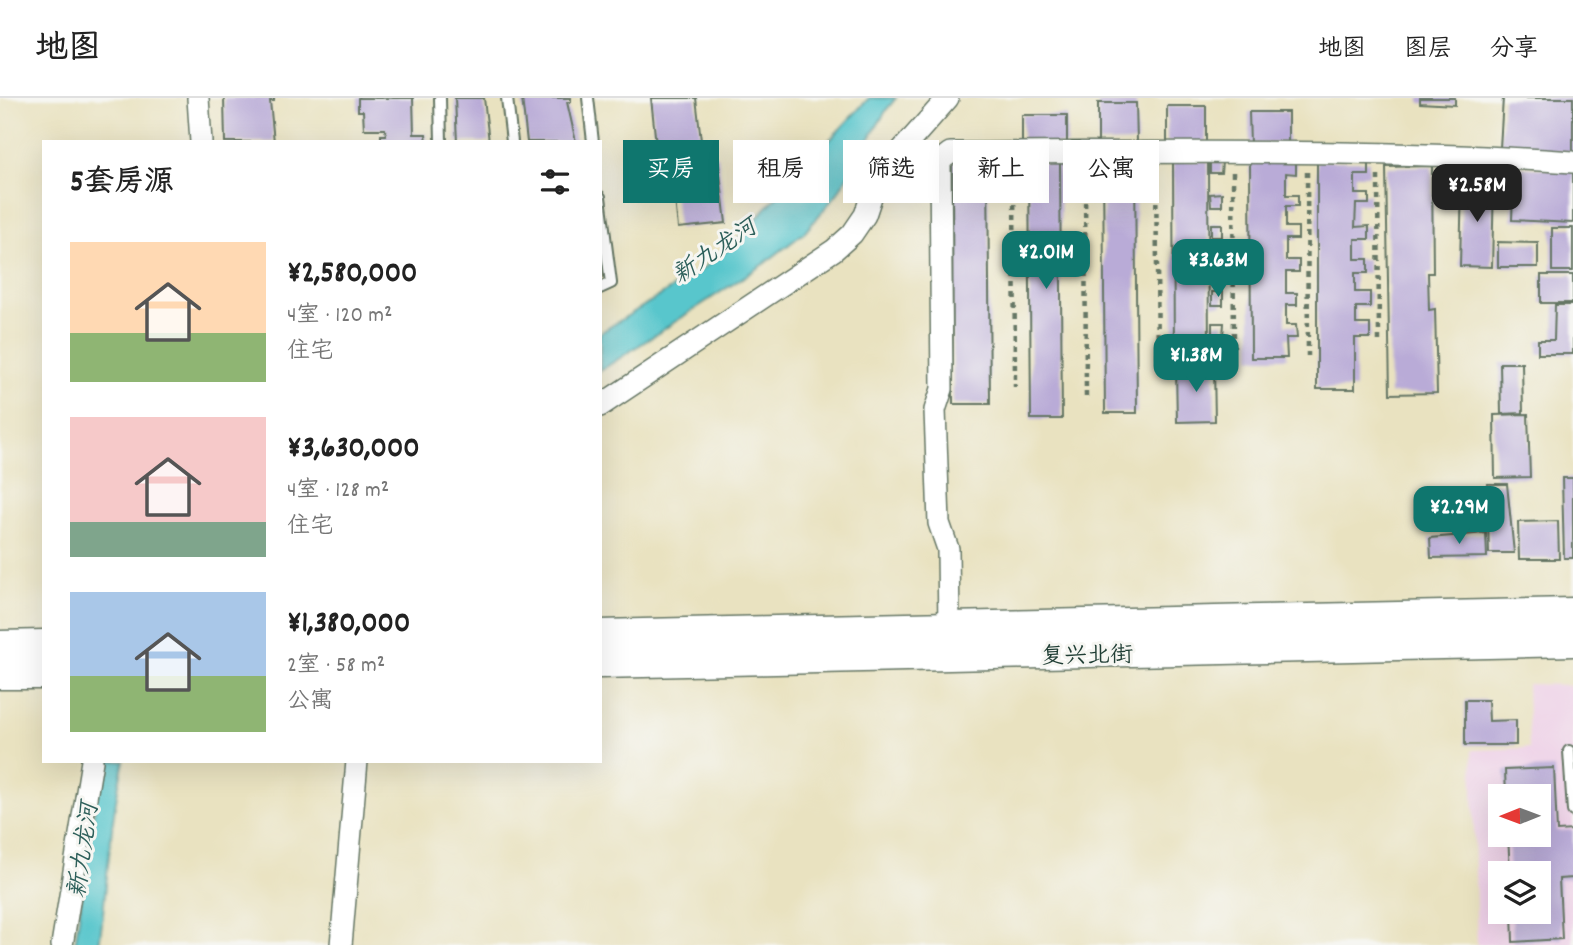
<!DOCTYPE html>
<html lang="zh">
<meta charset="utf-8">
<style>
body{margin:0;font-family:Dekko,"LXGW WenKai TC",sans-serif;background:#f2f2f2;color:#222;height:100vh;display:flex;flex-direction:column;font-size:26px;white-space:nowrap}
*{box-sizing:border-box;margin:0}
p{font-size:23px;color:#767676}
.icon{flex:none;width:38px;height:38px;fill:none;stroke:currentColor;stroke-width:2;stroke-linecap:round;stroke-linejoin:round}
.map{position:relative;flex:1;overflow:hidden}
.drawer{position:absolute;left:42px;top:42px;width:560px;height:623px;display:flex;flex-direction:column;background:#fff;border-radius:0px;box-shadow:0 7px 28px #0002}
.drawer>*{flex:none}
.banner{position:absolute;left:623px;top:42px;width:665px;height:63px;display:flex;gap:14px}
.needle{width:46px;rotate:269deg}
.tools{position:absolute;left:1488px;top:686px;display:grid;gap:14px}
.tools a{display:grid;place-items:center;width:63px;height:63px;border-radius:0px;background:#fff;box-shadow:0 7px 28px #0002;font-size:35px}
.price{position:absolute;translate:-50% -60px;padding:0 16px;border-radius:14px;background:#0f766e;color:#fff;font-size:23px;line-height:46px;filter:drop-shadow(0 2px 4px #0008)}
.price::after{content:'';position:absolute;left:50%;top:42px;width:21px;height:16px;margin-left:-10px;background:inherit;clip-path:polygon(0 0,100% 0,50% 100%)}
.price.active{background:#222;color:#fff}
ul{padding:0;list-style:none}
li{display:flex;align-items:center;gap:21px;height:175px;padding:0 28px}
li span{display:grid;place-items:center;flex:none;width:196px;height:140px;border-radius:0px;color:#555}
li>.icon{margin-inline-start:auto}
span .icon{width:84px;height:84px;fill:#fffc;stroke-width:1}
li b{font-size:30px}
h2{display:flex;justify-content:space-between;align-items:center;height:84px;padding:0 28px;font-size:30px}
.tag{padding:0 24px;border-radius:0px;background:#fff;box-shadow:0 7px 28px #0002;font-size:24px;line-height:63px}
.tag.active{background:#0f766e;color:#fff}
header{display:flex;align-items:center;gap:42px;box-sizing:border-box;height:98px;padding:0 35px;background:#fff;border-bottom:2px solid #e0e0e0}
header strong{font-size:33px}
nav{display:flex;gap:38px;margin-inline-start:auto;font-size:24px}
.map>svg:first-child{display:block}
</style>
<header>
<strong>地图</strong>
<nav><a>地图</a><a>图层</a><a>分享</a></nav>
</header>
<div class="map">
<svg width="1573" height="847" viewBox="0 0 1573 847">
<rect width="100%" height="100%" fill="#f6f6f2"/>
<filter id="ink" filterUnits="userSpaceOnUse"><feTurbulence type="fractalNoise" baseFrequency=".0143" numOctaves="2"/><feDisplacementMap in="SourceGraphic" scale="14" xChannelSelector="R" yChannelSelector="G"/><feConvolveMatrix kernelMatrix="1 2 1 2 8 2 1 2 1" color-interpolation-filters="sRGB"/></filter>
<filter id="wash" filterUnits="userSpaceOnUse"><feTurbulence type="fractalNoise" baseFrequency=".00686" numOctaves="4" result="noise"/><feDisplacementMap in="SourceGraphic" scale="28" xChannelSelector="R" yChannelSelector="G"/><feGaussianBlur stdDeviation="1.57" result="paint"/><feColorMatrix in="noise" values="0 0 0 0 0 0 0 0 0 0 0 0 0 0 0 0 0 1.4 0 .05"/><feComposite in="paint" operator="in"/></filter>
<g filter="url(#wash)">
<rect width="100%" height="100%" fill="#e9e2c0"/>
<!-- built -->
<path fill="#eed0e7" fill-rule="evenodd" d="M 1527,586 L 1573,587 L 1573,847 L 1477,847 L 1472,652 L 1529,650 ZM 1500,698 L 1538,698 L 1538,737 L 1500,737 ZM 1500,775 L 1538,775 L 1538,814 L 1500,814 Z"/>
<!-- water -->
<g fill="#58c6cc" stroke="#3c8280" stroke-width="2">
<path d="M 869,0 L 896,0 L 887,11 L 837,96 L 805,134 L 765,165 L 600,273 L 600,235 L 698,174 L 726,153 Z"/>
<path d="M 101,663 L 124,663 C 109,723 108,786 99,847 L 75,847 Z"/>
</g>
<g id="blocks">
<!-- building -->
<g fill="#b9abd7">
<path d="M 224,0 L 274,0 L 274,3 L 270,3 L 274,44 L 225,44 Z"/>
<path d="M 358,0 L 413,0 L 414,36 L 426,36 L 427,44 L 381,44 L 381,37 L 386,37 L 385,31 L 364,31 L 363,13 L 358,13 Z"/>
<path d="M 455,0 L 484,0 L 489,44 L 457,44 Z"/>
<path d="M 522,0 L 571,0 L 571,4 L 567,4 L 576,44 L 527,44 Z"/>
<path d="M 651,0 L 696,0 L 702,51 L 657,56 Z"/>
<path d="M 1420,0 L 1455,0 L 1455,7 L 1420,5 Z"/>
<path d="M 1503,0 L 1573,0 L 1573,54 L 1500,50 Z"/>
<path d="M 1098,5 L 1136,5 L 1137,44 L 1098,45 Z"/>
<rect x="1167" y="8" width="39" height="36"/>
<path d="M 1249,14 L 1288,14 L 1288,45 L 1250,46 Z"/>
<rect x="1022" y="17" width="45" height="29"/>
<path d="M 718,58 L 726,125 L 678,130 L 671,63 Z"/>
<path d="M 1103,63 L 1135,64 L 1137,315 L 1105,315 Z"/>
<path d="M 1173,63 L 1208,63 L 1209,261 L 1174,261 Z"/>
<path d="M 1317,63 L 1369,63 L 1369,77 L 1355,77 L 1355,96 L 1369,96 L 1369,106 L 1356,106 L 1355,129 L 1369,128 L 1369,141 L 1355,141 L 1355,161 L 1368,161 L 1368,175 L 1355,175 L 1355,194 L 1370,194 L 1370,209 L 1356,209 L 1356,226 L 1370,226 L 1370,240 L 1355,240 L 1355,291 L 1317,291 Z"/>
<path d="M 1210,64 L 1222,64 L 1221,75 L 1210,75 Z"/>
<path d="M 1250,64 L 1296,64 L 1296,76 L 1286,75 L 1286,97 L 1298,97 L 1298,108 L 1286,108 L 1286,129 L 1298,129 L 1298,141 L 1286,141 L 1286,162 L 1299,162 L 1299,174 L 1286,174 L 1286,195 L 1297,195 L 1297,207 L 1286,207 L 1286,227 L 1296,227 L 1297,240 L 1286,240 L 1287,260 L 1251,260 Z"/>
<path d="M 952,65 L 988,65 L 990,306 L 953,306 Z"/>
<path d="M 1029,65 L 1060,65 L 1062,321 L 1031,321 Z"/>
<path d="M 1442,66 L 1498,67 L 1498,82 L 1442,81 Z"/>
<path d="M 1432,68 L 1433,175 L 1428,175 L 1429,212 L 1435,211 L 1437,295 L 1390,296 L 1386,69 Z"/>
<path d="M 1514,69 L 1573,72 L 1573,125 L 1512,122 Z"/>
<path d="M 1462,83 L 1494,84 L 1492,169 L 1460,168 Z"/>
<path d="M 1222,95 L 1222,108 L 1211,108 L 1210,96 Z"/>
<rect x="1211" y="126" width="11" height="13"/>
<rect x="1552" y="130" width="21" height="43"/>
<path d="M 1498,144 L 1538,145 L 1538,169 L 1498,169 Z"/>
<path d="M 1211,160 L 1222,160 L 1223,173 L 1211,173 Z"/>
<rect x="1541" y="177" width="32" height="28"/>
<rect x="1212" y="194" width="11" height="13"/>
<path d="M 1555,207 L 1573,207 L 1573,256 L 1538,256 L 1538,242 L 1554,242 Z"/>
<path d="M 1212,225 L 1224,225 L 1223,238 L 1212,238 Z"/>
<path d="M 1500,265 L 1522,265 L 1523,315 L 1501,316 Z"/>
<path d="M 1214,268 L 1215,323 L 1177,324 L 1176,269 Z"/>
<path d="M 1528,316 L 1530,379 L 1495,380 L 1494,317 Z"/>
<path d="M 1562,380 L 1573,380 L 1573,460 L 1564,460 Z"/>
<path d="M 1487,386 L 1507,386 L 1514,455 L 1489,455 Z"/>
<path d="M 1558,423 L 1559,461 L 1519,461 L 1518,424 Z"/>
<path d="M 1486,435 L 1487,459 L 1431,460 L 1430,440 Z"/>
<path d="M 1465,602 L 1488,602 L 1489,623 L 1516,622 L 1516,647 L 1465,647 Z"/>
<path d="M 1554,670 L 1557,733 L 1573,732 L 1573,780 L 1559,781 L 1562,841 L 1513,844 L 1512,814 L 1538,814 L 1538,775 L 1510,775 L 1508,737 L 1538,737 L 1538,698 L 1506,698 L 1505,672 Z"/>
</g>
</g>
</g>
<g filter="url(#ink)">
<use href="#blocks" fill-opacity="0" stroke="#667765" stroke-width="2"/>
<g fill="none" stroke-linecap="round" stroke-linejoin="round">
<!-- lane casing -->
<g stroke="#667765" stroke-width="14">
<g id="lane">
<path d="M 440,0 L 441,44"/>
<path d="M 507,0 L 512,44"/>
<path d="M 588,0 L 593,44"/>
<path d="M 600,99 L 611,185 L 600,190"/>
<path d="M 1569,653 L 1573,713"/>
</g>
</g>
<!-- street casing -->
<g stroke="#667765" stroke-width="24">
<g id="street">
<path d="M 198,0 L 201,44"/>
<path d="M 600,308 L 834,152 L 852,136 L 865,117 L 874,90 L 886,70 L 948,0"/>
<path d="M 949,530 L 948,451 L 939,425 L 935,312 L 942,291 L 940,63 L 950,55 C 1158,55 1366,50 1573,64"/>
<path d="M 62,847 L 92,663"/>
<path d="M 341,847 L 357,663"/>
</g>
</g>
<!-- secondary casing -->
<g stroke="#667765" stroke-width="33">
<g id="secondary">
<path d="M 600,537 L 1573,515"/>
<path d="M 0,548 L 44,547"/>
<path d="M 600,565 L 1573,543"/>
<path d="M 0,576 L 44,576"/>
</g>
</g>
<!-- path -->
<g stroke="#667765" stroke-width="4.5" stroke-dasharray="5 5" stroke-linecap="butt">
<path d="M 1085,74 L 1086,304"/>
<path d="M 1156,74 L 1158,262"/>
<path d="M 1233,74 L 1234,251"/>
<path d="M 1307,74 L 1308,258"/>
<path d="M 1014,76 L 1015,289"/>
<path d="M 1378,78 L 1379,245"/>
</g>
<!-- lane -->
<use href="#lane" stroke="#fff" stroke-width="10"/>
<!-- street -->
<use href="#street" stroke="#fff" stroke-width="21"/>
<!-- secondary -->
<use href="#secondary" stroke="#fff" stroke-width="30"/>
</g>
</g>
<g text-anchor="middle" stroke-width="6" stroke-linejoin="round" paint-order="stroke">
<!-- street labels -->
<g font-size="23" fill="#1f3d34" stroke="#f6f6f2">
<text transform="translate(1087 556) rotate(-1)" y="8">复兴北街</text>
</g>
<!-- water labels -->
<g font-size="24" font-style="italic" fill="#2d5f5a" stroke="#f6f6f2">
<text transform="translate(714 152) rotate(-34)" y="8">新九龙河</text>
<text transform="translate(82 752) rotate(-82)" y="8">新九龙河</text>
</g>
</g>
</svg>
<div class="tools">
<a><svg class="needle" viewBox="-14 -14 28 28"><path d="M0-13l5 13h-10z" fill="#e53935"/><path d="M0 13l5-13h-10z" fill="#767676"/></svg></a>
<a><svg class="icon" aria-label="layers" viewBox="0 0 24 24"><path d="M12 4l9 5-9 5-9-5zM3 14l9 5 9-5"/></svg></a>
</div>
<b class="price active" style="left:1477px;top:126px">¥2.58M</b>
<b class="price" style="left:1046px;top:193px">¥2.01M</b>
<b class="price" style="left:1218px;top:201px">¥3.63M</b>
<b class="price" style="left:1196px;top:296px">¥1.38M</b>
<b class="price" style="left:1459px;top:448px">¥2.29M</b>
<div class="banner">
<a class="tag active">买房</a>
<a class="tag">租房</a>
<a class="tag">筛选</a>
<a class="tag">新上</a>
<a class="tag">公寓</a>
</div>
<section class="drawer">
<h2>5套房源<svg class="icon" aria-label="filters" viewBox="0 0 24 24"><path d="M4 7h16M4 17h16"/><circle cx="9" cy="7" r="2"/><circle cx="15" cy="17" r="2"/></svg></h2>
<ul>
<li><span style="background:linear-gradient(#ffd9b3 65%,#8fb573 0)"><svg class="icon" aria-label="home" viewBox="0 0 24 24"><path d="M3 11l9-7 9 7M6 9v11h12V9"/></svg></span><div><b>¥2,580,000</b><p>4室 · 120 m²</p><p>住宅</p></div></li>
<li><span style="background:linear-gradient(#f6c9c9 75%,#7fa58c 0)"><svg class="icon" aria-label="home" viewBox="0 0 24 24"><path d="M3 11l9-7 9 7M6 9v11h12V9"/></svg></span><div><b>¥3,630,000</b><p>4室 · 128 m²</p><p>住宅</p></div></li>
<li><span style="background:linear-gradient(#a9c7e8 60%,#8fb573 0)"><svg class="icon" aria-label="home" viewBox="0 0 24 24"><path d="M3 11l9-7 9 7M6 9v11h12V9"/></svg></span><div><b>¥1,380,000</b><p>2室 · 58 m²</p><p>公寓</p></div></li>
</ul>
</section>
</div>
